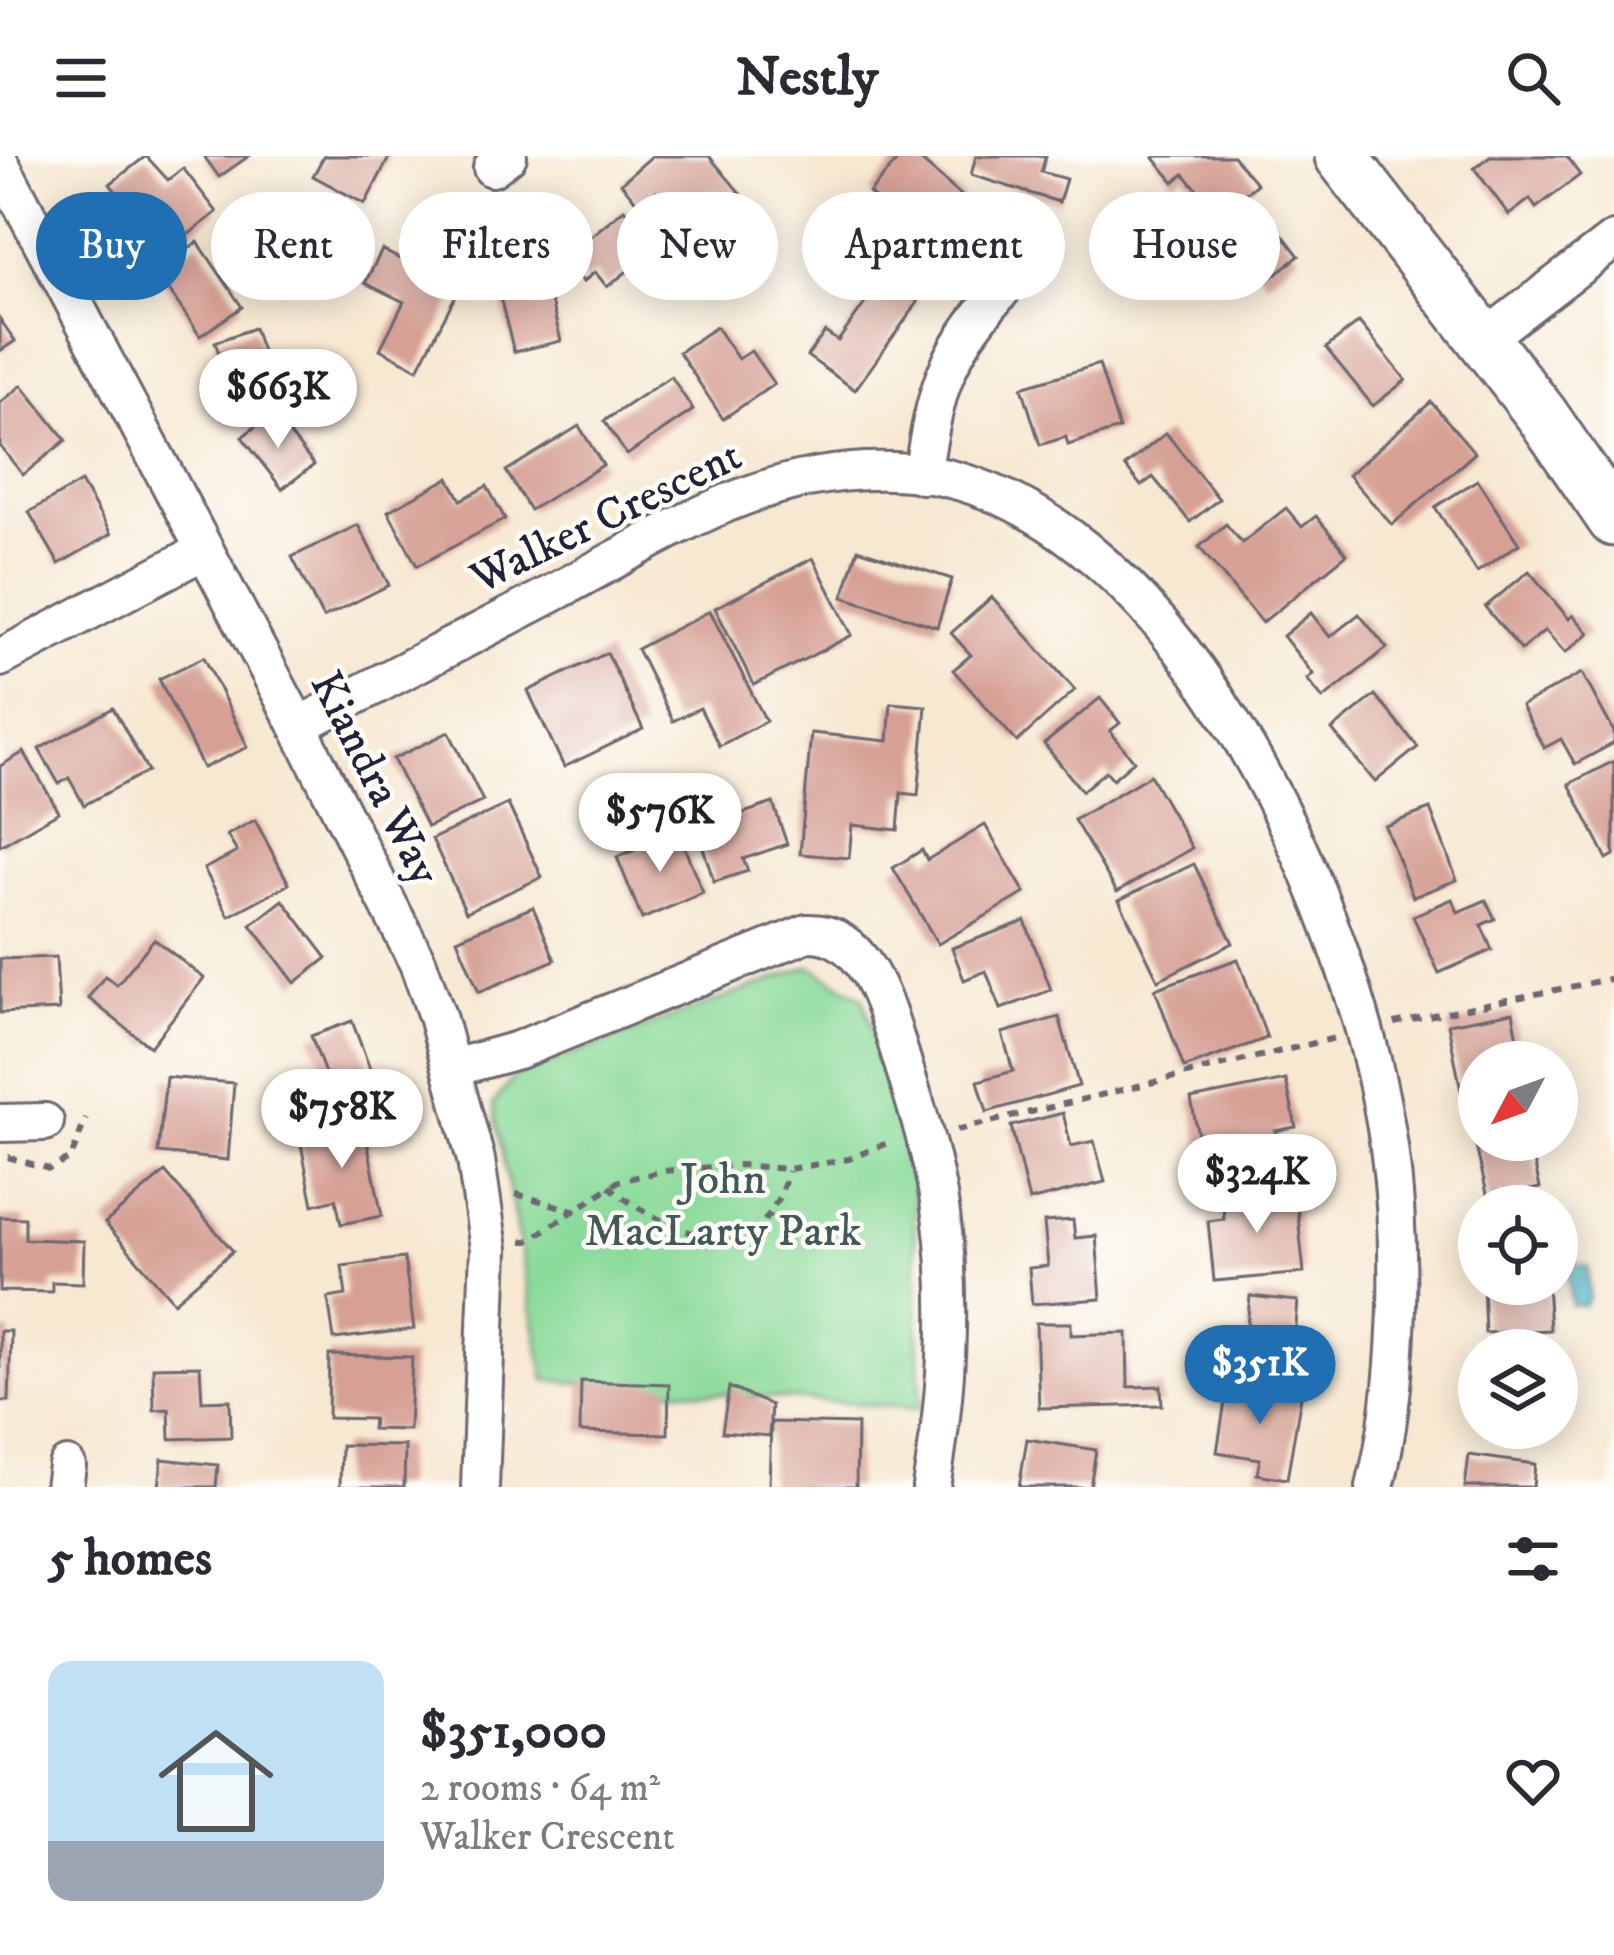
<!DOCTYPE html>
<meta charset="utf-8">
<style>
body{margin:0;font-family:"IM FELL DW Pica",serif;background:#f7f7f7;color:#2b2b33;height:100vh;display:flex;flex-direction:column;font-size:45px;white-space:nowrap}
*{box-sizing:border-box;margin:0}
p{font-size:39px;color:#7c7c81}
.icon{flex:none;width:66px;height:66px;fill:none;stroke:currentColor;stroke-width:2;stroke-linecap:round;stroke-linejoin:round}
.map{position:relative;height:1331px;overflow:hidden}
.sheet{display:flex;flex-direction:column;background:#fff;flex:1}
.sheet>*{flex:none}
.hud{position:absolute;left:36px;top:36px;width:1542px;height:108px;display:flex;gap:24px}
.needle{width:78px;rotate:229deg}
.fabs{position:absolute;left:1458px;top:885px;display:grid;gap:24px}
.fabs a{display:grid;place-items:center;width:120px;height:120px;border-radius:50%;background:#fff;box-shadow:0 6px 30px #0003;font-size:60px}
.price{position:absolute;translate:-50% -102px;padding:0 27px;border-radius:42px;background:#fff;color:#222;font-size:39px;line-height:78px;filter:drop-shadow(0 3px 6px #0008)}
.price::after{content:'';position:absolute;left:50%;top:72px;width:36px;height:27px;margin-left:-18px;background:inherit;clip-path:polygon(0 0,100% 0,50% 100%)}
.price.on{background:#1f6fb2;color:#fff}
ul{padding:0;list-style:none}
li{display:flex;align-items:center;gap:36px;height:300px;padding:0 48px}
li+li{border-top:3px solid #e1e1e2}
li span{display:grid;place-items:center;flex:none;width:336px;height:240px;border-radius:24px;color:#555}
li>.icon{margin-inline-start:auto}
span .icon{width:144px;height:144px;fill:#fffc;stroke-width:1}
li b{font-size:51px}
h2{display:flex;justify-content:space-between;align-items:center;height:144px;padding:0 48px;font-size:51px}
.pill{padding:0 42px;border-radius:54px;background:#fff;box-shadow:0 6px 30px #0003;font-size:42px;line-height:108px}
.pill.on{background:#1f6fb2;color:#fff}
header{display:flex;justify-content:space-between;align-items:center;height:156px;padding:0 48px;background:#fff;font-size:54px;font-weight:700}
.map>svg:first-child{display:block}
</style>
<header><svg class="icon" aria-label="menu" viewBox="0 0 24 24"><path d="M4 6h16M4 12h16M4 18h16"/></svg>Nestly<svg class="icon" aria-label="search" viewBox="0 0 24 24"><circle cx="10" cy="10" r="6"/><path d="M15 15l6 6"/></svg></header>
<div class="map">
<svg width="1614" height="1331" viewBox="0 0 1614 1331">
<rect width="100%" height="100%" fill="#fdfcf7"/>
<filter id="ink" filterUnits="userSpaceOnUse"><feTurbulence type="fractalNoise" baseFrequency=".00833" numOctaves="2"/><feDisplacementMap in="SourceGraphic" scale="24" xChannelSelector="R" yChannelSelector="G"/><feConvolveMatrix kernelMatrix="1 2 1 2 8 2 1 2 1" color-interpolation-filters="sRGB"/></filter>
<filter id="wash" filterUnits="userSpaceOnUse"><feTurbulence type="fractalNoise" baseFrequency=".004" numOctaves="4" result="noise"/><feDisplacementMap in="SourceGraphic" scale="48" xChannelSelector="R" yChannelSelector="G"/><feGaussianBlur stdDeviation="2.7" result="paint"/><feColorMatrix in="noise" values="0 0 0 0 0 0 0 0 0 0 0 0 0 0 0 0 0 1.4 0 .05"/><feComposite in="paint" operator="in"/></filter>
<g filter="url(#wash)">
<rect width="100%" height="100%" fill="#f7e8d2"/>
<!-- green -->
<path fill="#8ada9a" stroke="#567e6a" stroke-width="3" d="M 810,810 L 863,842 L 913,1018 L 921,1253 L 545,1224 L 493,948 L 515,920 Z"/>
<!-- water -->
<path fill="#4eb9ca" stroke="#386e82" stroke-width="3" d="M 1570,1107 L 1588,1111 L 1589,1141 L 1584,1150 L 1571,1149 L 1567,1114 Z"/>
<g id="blocks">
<!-- building -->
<g fill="#d6a095">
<path d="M 146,0 L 168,24 L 183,12 L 217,56 L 165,97 L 110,28 Z"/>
<path d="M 204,0 L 249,0 L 219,21 Z"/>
<path d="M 324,0 L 390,0 L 365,48 L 313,20 Z"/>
<path d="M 652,0 L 709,0 L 746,44 L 698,85 L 656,35 L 639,49 L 621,27 Z"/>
<path d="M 901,0 L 916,0 L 964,42 L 900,116 L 874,93 L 899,63 L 869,37 Z"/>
<path d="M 976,0 L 1046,0 L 1041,16 L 1066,23 L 1059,46 L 971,19 Z"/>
<path d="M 1156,0 L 1233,0 L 1257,28 L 1219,59 L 1184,18 L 1174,26 L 1154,2 Z"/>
<path d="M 1490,0 L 1566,0 L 1580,19 L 1536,52 L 1530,43 L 1509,59 L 1474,12 Z"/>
<path d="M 624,53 L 656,93 L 607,131 L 595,116 L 583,126 L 564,102 Z"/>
<path d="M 1266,57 L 1299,100 L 1266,126 L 1252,108 L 1240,117 L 1220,92 Z"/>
<path d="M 198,86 L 242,151 L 200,180 L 156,115 Z"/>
<path d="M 382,94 L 459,133 L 418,213 L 380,193 L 404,146 L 365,127 Z"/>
<path d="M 543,114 L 561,185 L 514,196 L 496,125 Z"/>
<path d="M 883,122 L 918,146 L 855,234 L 807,200 L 825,176 L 838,185 Z"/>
<path d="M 0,163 L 15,185 L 0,195 Z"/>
<path d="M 1359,166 L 1406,224 L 1373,250 L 1326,192 Z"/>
<path d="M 716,171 L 738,203 L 751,195 L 774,228 L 723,263 L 679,196 Z"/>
<path d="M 254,172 L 278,243 L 239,257 L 215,186 Z"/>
<path d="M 1099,208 L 1119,273 L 1068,289 L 1066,281 L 1040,289 L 1022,231 Z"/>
<path d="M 671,220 L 693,254 L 627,299 L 604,265 Z"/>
<path d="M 22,229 L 66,284 L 23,319 L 0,290 L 0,247 Z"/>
<path d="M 1431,246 L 1475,297 L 1392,369 L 1348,319 Z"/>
<path d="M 273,257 L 314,309 L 282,333 L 242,281 Z"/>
<path d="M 579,270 L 603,309 L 530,354 L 506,315 Z"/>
<path d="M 1166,277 L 1219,343 L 1190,366 L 1153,321 L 1141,330 L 1125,310 Z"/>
<path d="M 449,322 L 461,344 L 487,330 L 505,363 L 417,410 L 388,355 Z"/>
<path d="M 1477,324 L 1519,388 L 1477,416 L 1435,351 Z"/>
<path d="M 81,326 L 111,378 L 59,408 L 29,356 Z"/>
<path d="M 1286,352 L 1302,371 L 1316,360 L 1347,398 L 1262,467 L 1199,391 L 1226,368 L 1242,387 Z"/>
<path d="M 358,369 L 389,429 L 323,462 L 292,401 Z"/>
<path d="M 858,393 L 952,423 L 937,471 L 843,441 Z"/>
<path d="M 813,402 L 852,479 L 754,529 L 715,452 Z"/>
<path d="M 1529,415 L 1569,463 L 1573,459 L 1589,477 L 1565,497 L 1545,474 L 1521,494 L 1485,451 Z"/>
<path d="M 992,441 L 1075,534 L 1017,586 L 953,514 L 971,499 L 951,477 Z"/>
<path d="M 710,455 L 766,565 L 719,590 L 700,552 L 673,565 L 637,493 Z"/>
<path d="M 1311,457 L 1330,481 L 1359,458 L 1387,492 L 1323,543 L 1307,523 L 1313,518 L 1283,480 Z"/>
<path d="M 607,497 L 643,573 L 564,611 L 528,535 Z"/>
<path d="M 204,501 L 248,591 L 203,612 L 159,523 Z"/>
<path d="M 1582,517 L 1614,576 L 1614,587 L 1575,608 L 1561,583 L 1544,592 L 1521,550 Z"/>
<path d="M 1375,539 L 1418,591 L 1375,626 L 1332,574 Z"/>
<path d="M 1100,542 L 1120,567 L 1110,575 L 1134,605 L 1113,623 L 1106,615 L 1082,635 L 1044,588 Z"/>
<path d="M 891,547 L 926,550 L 918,639 L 901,637 L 898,674 L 852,669 L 849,702 L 800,698 L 811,577 L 888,585 Z"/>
<path d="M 113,552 L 148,615 L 84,649 L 69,622 L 59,628 L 39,593 Z"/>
<path d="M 449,576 L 483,645 L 427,671 L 393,603 Z"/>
<path d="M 24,596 L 59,656 L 0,690 L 0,610 Z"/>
<path d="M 1614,605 L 1614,699 L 1607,703 L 1569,628 Z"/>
<path d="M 1150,619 L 1192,692 L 1117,736 L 1074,664 Z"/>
<path d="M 773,647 L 787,688 L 743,703 L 748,715 L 714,726 L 697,673 Z"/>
<path d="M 508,648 L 542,721 L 466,756 L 432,683 Z"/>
<path d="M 1430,653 L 1457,724 L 1413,741 L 1385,670 Z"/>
<path d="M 255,664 L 289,728 L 229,760 L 204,713 L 237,696 L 227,679 Z"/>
<path d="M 985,669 L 1025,737 L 938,788 L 893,712 L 922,694 L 927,704 Z"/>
<path d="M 678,676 L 703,737 L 642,763 L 617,701 Z"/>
<path d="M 1194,708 L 1233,787 L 1158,824 L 1119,744 Z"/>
<path d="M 1452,743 L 1458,756 L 1486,744 L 1495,763 L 1481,769 L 1492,794 L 1439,817 L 1413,760 Z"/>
<path d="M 283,744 L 327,802 L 295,827 L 251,769 Z"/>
<path d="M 533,751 L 555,804 L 479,836 L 457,783 Z"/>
<path d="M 1025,765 L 1051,834 L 1001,853 L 986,815 L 964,824 L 952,792 Z"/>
<path d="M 154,783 L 204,822 L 150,891 L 88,842 L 105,820 L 117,829 Z"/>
<path d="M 56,801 L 59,854 L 0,857 L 0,803 Z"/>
<path d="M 1238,803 L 1267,882 L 1184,912 L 1155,833 Z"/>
<path d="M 1513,856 L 1520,894 L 1505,896 L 1507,906 L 1479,906 L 1479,932 L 1461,935 L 1448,868 Z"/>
<path d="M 1059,861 L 1079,930 L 987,956 L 978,925 L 1013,915 L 1002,877 Z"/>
<path d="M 352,865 L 379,937 L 338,952 L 311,880 Z"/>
<path d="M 166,921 L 234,927 L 228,1004 L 158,997 Z"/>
<path d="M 1286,924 L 1296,971 L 1275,975 L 1283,1015 L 1208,1030 L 1191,943 Z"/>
<path d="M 1063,957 L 1071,990 L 1094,985 L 1105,1026 L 1029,1045 L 1011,970 Z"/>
<path d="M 363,965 L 382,1060 L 341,1068 L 336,1043 L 313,1049 L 299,978 Z"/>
<path d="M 1479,977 L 1479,984 L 1507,984 L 1511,1001 L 1532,997 L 1540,1032 L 1516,1037 L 1519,1050 L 1490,1050 L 1473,978 Z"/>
<path d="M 165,1016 L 233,1095 L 174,1146 L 105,1067 Z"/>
<path d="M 1295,1031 L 1304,1117 L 1214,1125 L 1208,1065 L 1224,1063 L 1222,1038 Z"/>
<path d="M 0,1061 L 25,1062 L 25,1083 L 84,1085 L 83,1127 L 52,1126 L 52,1136 L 0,1135 Z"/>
<path d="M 1073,1064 L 1075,1082 L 1096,1080 L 1101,1143 L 1032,1148 L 1029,1112 L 1048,1110 L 1044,1066 Z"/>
<path d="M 404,1102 L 414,1173 L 334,1183 L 328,1142 L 346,1139 L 342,1110 Z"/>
<path d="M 1483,1128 L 1547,1128 L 1550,1174 L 1485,1177 Z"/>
<path d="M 1250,1140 L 1298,1145 L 1292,1216 L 1243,1211 Z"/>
<path d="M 1036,1167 L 1071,1167 L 1071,1179 L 1127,1177 L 1128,1231 L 1161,1230 L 1162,1249 L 1039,1252 Z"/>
<path d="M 0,1175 L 11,1175 L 9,1245 L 0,1245 Z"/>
<path d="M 329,1199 L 412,1201 L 409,1274 L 372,1273 L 373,1263 L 328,1262 Z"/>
<path d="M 200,1210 L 202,1245 L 230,1244 L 231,1281 L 170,1283 L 169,1253 L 154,1254 L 153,1211 Z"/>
<path d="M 581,1225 L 669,1228 L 668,1278 L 580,1276 Z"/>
<path d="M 1228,1227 L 1301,1240 L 1287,1323 L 1257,1318 L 1260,1303 L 1217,1296 Z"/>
<path d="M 729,1231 L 771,1249 L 769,1280 L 722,1276 Z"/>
<path d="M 771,1266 L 857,1268 L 856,1331 L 769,1331 Z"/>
<path d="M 1027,1283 L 1096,1294 L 1090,1331 L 1019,1331 Z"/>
<path d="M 341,1289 L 405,1290 L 404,1331 L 340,1331 Z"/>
<path d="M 1469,1299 L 1535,1308 L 1533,1331 L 1465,1331 Z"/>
<path d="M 162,1303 L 218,1309 L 216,1331 L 159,1331 Z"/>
</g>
</g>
</g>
<g filter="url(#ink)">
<use href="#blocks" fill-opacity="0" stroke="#6d6770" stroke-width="3"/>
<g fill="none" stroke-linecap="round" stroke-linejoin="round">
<!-- street casing -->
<g stroke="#6d6770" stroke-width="42">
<g id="street">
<path d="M 0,7 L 298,570 L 418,807 L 437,860 L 476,1004 L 489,1093 L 480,1331"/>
<path d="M 492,12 L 508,0"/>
<path d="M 1483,184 L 1614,84"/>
<path d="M 922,319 C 936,235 943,200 1001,135"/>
<path d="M 0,502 L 205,394"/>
<path d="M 298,570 C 385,525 472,479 559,434 C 671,375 762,310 894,315 C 1171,325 1356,757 1389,991 C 1403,1092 1400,1232 1375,1331"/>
<path d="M 453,912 L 518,894 L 807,777 C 863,774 884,844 897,888 C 912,938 929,987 938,1039 C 954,1133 947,1238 931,1331"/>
<path d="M 0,967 L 45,966"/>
<path d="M 64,1331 L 67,1310"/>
</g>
</g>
<!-- secondary casing -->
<g stroke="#6d6770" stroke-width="57">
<path id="secondary" d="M 1341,0 L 1542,259 L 1614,364"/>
</g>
<!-- path -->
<g stroke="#6d6770" stroke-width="6" stroke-dasharray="9 9" stroke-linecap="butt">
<path d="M 1394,867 L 1614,822"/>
<path d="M 957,974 L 1335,882"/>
<path d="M 8,1001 L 49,1013 L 71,1002 L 86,962"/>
<path d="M 609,1030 C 646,1062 695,1083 743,1088 C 767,1065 780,1046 788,1015"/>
<path d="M 516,1038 L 576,1055"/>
<path d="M 522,1085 L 528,1085 L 619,1025 L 663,1015 L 740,1009 L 789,1013 L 849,1003 L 892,985"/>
</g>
<!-- street -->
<use href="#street" stroke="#fff" stroke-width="36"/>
<!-- secondary -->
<use href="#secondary" stroke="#fff" stroke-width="51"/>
</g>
</g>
<g text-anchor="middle" stroke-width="9" stroke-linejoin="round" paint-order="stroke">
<!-- street labels -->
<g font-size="45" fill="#22223b" stroke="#fdfcf7">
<text transform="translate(605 359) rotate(-26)" y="16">Walker Crescent</text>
<text transform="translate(377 621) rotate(63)" y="16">Kiandra Way</text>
</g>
<!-- park labels -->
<g font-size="45" fill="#415958" stroke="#fdfcf7">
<text x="723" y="1037">John<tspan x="723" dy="52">MacLarty Park</tspan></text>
</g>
</g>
</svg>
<div class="fabs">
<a><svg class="needle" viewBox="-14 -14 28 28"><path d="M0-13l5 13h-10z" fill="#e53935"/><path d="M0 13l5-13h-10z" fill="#7c7c81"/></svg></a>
<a><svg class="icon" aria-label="locate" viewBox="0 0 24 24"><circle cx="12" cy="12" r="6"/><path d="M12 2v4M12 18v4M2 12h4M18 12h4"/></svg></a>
<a><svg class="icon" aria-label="layers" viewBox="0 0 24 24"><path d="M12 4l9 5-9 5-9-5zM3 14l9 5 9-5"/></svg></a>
</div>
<b class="price" style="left:278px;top:295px">$663K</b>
<b class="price" style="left:660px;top:719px">$576K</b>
<b class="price" style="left:342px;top:1015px">$758K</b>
<b class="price" style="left:1257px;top:1080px">$324K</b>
<b class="price on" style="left:1260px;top:1271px">$351K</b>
<div class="hud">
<a class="pill on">Buy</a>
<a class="pill">Rent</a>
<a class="pill">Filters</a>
<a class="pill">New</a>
<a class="pill">Apartment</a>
<a class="pill">House</a>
</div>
</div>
<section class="sheet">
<h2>5 homes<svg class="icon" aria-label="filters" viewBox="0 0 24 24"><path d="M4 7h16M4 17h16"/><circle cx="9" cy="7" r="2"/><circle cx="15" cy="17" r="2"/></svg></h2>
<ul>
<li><span style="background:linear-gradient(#bfe0f5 75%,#9aa5b1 0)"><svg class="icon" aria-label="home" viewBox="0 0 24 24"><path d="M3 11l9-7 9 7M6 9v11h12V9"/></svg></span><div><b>$351,000</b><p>2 rooms · 64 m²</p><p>Walker Crescent</p></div><svg class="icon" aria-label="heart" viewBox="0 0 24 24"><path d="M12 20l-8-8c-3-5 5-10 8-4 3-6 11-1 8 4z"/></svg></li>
</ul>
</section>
